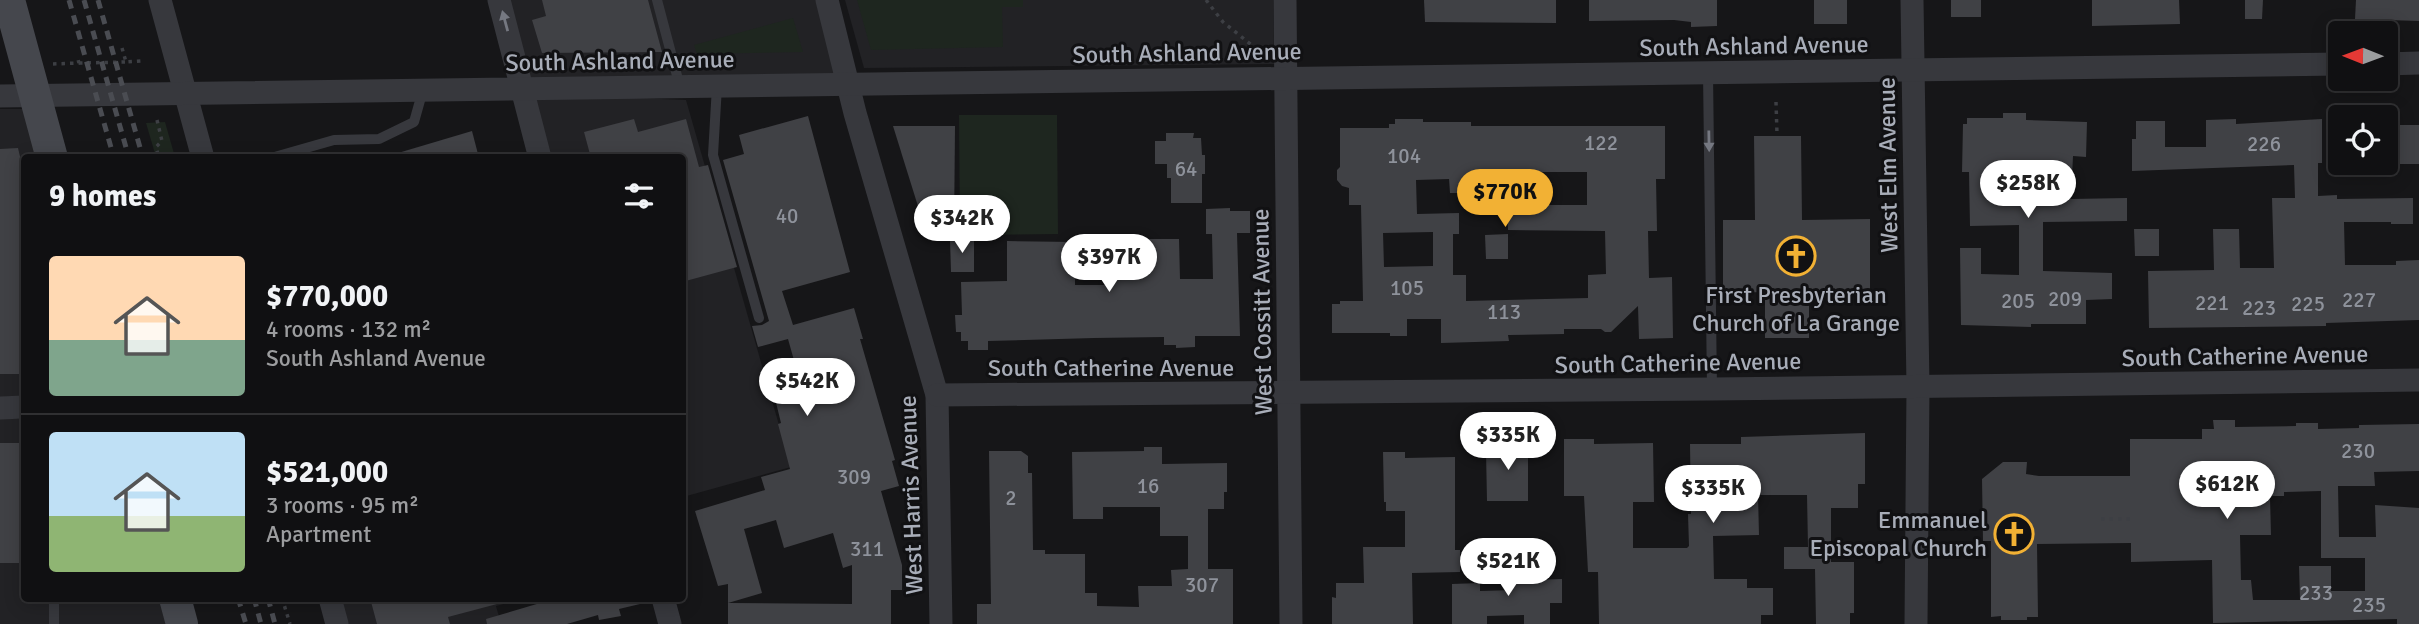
<!DOCTYPE html>
<meta charset="utf-8">
<style>
body{margin:0;font-family:Signika,sans-serif;background:#19191b;color:#f1f3f6;height:100vh;display:flex;flex-direction:column;font-size:26px;white-space:nowrap}
*{box-sizing:border-box;margin:0}
p{font-size:23px;color:#9c9d9f}
.icon{flex:none;width:38px;height:38px;fill:none;stroke:currentColor;stroke-width:2;stroke-linecap:round;stroke-linejoin:round}
.map{position:relative;flex:1;overflow:hidden}
.panel{position:absolute;left:21px;top:154px;width:665px;height:448px;display:flex;flex-direction:column;background:#101012;border-radius:7px;box-shadow:0 4px 18px #0003,0 0 0 2px #303032}
.panel>*{flex:none}
.needle{width:46px;rotate:271deg}
.tools{position:absolute;left:2328px;top:21px;display:grid;gap:14px}
.tools a{display:grid;place-items:center;width:70px;height:70px;border-radius:7px;background:#101012;box-shadow:0 4px 18px #0003,0 0 0 2px #303032;font-size:35px}
.price{position:absolute;translate:-50% -60px;padding:0 16px;border-radius:24px;background:#fff;color:#222;font-size:23px;line-height:46px;filter:drop-shadow(0 2px 4px #0008)}
.price::after{content:'';position:absolute;left:50%;top:42px;width:21px;height:16px;margin-left:-10px;background:inherit;clip-path:polygon(0 0,100% 0,50% 100%)}
.price.on{background:#f2b134;color:#111}
ul{padding:0;list-style:none}
li{display:flex;align-items:center;gap:21px;height:175px;padding:0 28px}
li+li{border-top:2px solid #303032}
li span{display:grid;place-items:center;flex:none;width:196px;height:140px;border-radius:7px;color:#555}
li>.icon{margin-inline-start:auto}
span .icon{width:84px;height:84px;fill:#fffc;stroke-width:1}
li b{font-size:30px}
h2{display:flex;justify-content:space-between;align-items:center;height:84px;padding:0 28px;font-size:30px}
.map>svg:first-child{display:block}
</style>
<div class="map">
<svg width="2419" height="624" viewBox="0 0 2419 624">
<rect width="100%" height="100%" fill="#161618"/>
<!-- built -->
<g fill="#222225">
<path d="M 504,0 L 824,0 L 846,82 L 527,83 Z"/>
<path d="M 845,0 L 1273,0 L 1274,64 L 864,68 Z"/>
<path d="M 532,94 L 686,100 L 791,467 L 683,497 L 682,158 L 550,157 Z"/>
<path d="M 0,109 L 26,109 L 40,157 L 24,158 L 24,396 L 0,397 Z"/>
<path d="M 0,419 L 24,419 L 24,598 L 160,599 L 167,624 L 0,624 Z"/>
<path d="M 334,599 L 522,599 L 496,606 L 501,624 L 342,624 Z"/>
</g>
<!-- green -->
<g fill="#1e261f">
<path d="M 857,0 L 1023,0 L 1023,7 L 1002,7 L 1003,47 L 871,50 Z"/>
<path d="M 793,18 L 803,52 L 697,54 L 694,45 Z"/>
<path d="M 959,115 L 1057,115 L 1058,234 L 960,235 Z"/>
<path d="M 165,122 L 175,157 L 156,157 L 146,123 Z"/>
</g>
<!-- building -->
<g fill="#404145" fill-rule="evenodd">
<path d="M 542,0 L 648,0 L 662,52 L 542,53 L 532,20 L 546,16 Z"/>
<path d="M 1424,0 L 1556,0 L 1556,23 L 1425,22 Z"/>
<path d="M 1589,0 L 1717,0 L 1717,26 L 1691,27 L 1691,22 L 1674,20 L 1589,21 Z"/>
<rect x="1814" y="0" width="33" height="24"/>
<rect x="1951" y="0" width="30" height="17"/>
<path d="M 2092,0 L 2179,0 L 2180,24 L 2092,26 Z"/>
<path d="M 2245,0 L 2263,0 L 2262,19 L 2245,19 Z"/>
<path d="M 2356,0 L 2419,0 L 2419,21 L 2355,19 Z"/>
<path d="M 2003,113 L 2026,113 L 2026,120 L 2087,122 L 2086,157 L 2073,156 L 2071,199 L 2127,198 L 2127,221 L 2043,222 L 2043,271 L 2112,273 L 2112,299 L 2086,300 L 2086,324 L 2031,324 L 2031,327 L 1961,325 L 1960,248 L 1981,248 L 1981,274 L 2019,275 L 2019,225 L 1970,226 L 1969,172 L 1962,172 L 1963,124 L 1967,124 L 1967,118 L 2003,118 Z"/>
<path d="M 808,116 L 850,272 L 782,291 L 793,325 L 854,308 L 863,339 L 860,339 L 895,460 L 892,461 L 899,486 L 881,491 L 902,565 L 902,590 L 891,590 L 891,624 L 728,624 L 728,584 L 718,586 L 695,511 L 765,490 L 761,477 L 790,469 L 778,424 L 781,423 L 770,378 L 797,371 L 788,339 L 758,347 L 752,326 L 762,325 L 769,321 L 723,160 L 744,154 L 739,135 ZM 776,520 L 784,548 L 833,533 L 843,568 L 852,565 L 852,604 L 728,603 L 762,593 L 744,529 Z"/>
<path d="M 634,119 L 638,132 L 686,119 L 699,167 L 708,165 L 737,267 L 682,282 L 682,158 L 591,158 L 584,132 Z"/>
<path d="M 1395,119 L 1423,119 L 1423,122 L 1471,122 L 1471,126 L 1665,126 L 1665,179 L 1656,179 L 1657,231 L 1648,231 L 1649,278 L 1672,277 L 1673,338 L 1639,339 L 1638,306 L 1611,332 L 1605,332 L 1601,329 L 1564,329 L 1564,334 L 1508,335 L 1509,341 L 1441,343 L 1441,319 L 1407,319 L 1407,336 L 1390,336 L 1390,333 L 1332,333 L 1332,304 L 1340,304 L 1340,301 L 1363,301 L 1361,205 L 1349,205 L 1349,188 L 1342,186 L 1337,180 L 1337,170 L 1340,167 L 1340,128 L 1389,128 L 1389,124 L 1395,124 ZM 1528,172 L 1587,172 L 1587,205 L 1528,205 ZM 1449,179 L 1450,193 L 1507,193 L 1508,230 L 1605,231 L 1606,274 L 1588,275 L 1588,298 L 1466,301 L 1466,275 L 1453,275 L 1453,234 L 1459,234 L 1459,213 L 1417,214 L 1416,180 ZM 1433,232 L 1433,266 L 1384,267 L 1383,233 Z"/>
<path d="M 2236,119 L 2236,124 L 2322,119 L 2322,163 L 2318,163 L 2318,196 L 2337,195 L 2337,199 L 2413,198 L 2413,224 L 2391,224 L 2391,222 L 2344,222 L 2345,265 L 2396,265 L 2396,261 L 2419,260 L 2419,320 L 2326,323 L 2326,326 L 2149,328 L 2148,271 L 2214,270 L 2213,229 L 2239,229 L 2240,268 L 2274,268 L 2272,198 L 2295,198 L 2294,165 L 2132,171 L 2132,139 L 2136,139 L 2136,121 L 2165,121 L 2165,147 L 2206,147 L 2206,120 Z"/>
<rect x="2398" y="125" width="21" height="39"/>
<path d="M 893,126 L 955,126 L 954,232 L 926,232 Z"/>
<path d="M 472,131 L 479,158 L 399,158 L 398,153 Z"/>
<path d="M 1166,133 L 1194,133 L 1193,138 L 1201,138 L 1202,155 L 1205,155 L 1205,174 L 1202,174 L 1202,203 L 1171,203 L 1171,178 L 1167,178 L 1167,164 L 1155,164 L 1155,141 L 1166,141 Z"/>
<path d="M 1754,136 L 1801,136 L 1802,220 L 1870,219 L 1870,293 L 1809,294 L 1809,338 L 1765,338 L 1765,292 L 1723,293 L 1723,220 L 1755,220 Z"/>
<path d="M 18,148 L 24,174 L 24,374 L 0,374 L 0,149 Z"/>
<path d="M 1230,208 L 1230,211 L 1250,211 L 1250,233 L 1237,233 L 1240,336 L 1195,336 L 1195,347 L 1176,348 L 1176,345 L 1164,345 L 1164,337 L 1094,338 L 988,341 L 988,350 L 968,350 L 968,341 L 961,341 L 961,332 L 956,332 L 955,315 L 962,315 L 961,282 L 1007,281 L 1007,241 L 1075,242 L 1075,285 L 1109,285 L 1109,280 L 1126,280 L 1126,273 L 1137,273 L 1136,239 L 1179,239 L 1180,279 L 1213,279 L 1212,234 L 1206,234 L 1206,209 Z"/>
<path d="M 2134,229 L 2159,229 L 2159,256 L 2135,256 Z"/>
<path d="M 1508,234 L 1508,259 L 1486,259 L 1485,235 Z"/>
<path d="M 950,239 L 974,239 L 974,272 L 951,272 Z"/>
<path d="M 2213,420 L 2235,420 L 2235,427 L 2296,426 L 2296,423 L 2318,423 L 2318,429 L 2359,428 L 2359,425 L 2419,424 L 2419,471 L 2374,472 L 2375,486 L 2338,486 L 2339,537 L 2376,537 L 2375,505 L 2419,508 L 2419,624 L 2397,624 L 2397,619 L 2213,623 L 2212,560 L 2131,562 L 2131,543 L 2037,544 L 2038,617 L 2027,617 L 2027,620 L 2001,620 L 2001,616 L 1991,617 L 1991,541 L 1983,541 L 1982,479 L 2003,462 L 2027,462 L 2026,474 L 2039,476 L 2130,476 L 2130,439 L 2202,439 L 2202,429 L 2214,429 ZM 2321,491 L 2321,558 L 2365,558 L 2365,591 L 2331,591 L 2331,566 L 2299,566 L 2300,600 L 2253,600 L 2251,580 L 2241,580 L 2240,535 L 2271,535 L 2270,496 L 2284,496 L 2284,492 Z"/>
<path d="M 1865,433 L 1865,484 L 1858,484 L 1858,508 L 1831,508 L 1831,562 L 1854,562 L 1854,613 L 1850,613 L 1850,624 L 1816,624 L 1815,569 L 1784,569 L 1784,547 L 1808,547 L 1807,495 L 1758,495 L 1759,535 L 1713,536 L 1714,579 L 1747,579 L 1747,588 L 1773,588 L 1773,615 L 1761,615 L 1761,624 L 1599,624 L 1598,572 L 1588,572 L 1584,496 L 1564,496 L 1564,439 L 1594,439 L 1594,444 L 1653,443 L 1654,502 L 1633,502 L 1633,548 L 1687,548 L 1689,546 L 1688,514 L 1691,514 L 1690,444 L 1741,444 L 1741,437 Z"/>
<path d="M 1528,441 L 1528,501 L 1487,501 L 1486,451 L 1492,451 L 1492,442 Z"/>
<rect x="0" y="443" width="24" height="120"/>
<path d="M 1144,447 L 1162,447 L 1162,464 L 1227,463 L 1227,492 L 1224,492 L 1224,509 L 1208,509 L 1208,569 L 1233,569 L 1233,624 L 977,624 L 977,604 L 991,604 L 989,451 L 1021,451 L 1028,456 L 1028,473 L 1032,473 L 1033,550 L 1045,550 L 1045,554 L 1085,554 L 1085,593 L 1097,593 L 1097,606 L 1139,607 L 1138,586 L 1172,586 L 1171,570 L 1188,569 L 1188,536 L 1160,536 L 1160,507 L 1103,507 L 1103,519 L 1073,519 L 1072,452 L 1144,451 Z"/>
<path d="M 1383,452 L 1405,452 L 1405,458 L 1455,457 L 1455,550 L 1460,550 L 1460,572 L 1412,573 L 1413,624 L 1332,624 L 1332,597 L 1336,598 L 1336,583 L 1364,583 L 1363,547 L 1405,547 L 1405,511 L 1386,511 L 1386,502 L 1384,502 Z"/>
<path d="M 1513,552 L 1531,552 L 1532,580 L 1562,579 L 1562,603 L 1550,603 L 1550,624 L 1524,624 L 1524,615 L 1487,616 L 1487,624 L 1452,624 L 1452,584 L 1480,583 L 1480,591 L 1513,590 Z"/>
<path d="M 370,598 L 497,598 L 497,604 L 448,617 L 450,624 L 377,624 Z"/>
<path d="M 557,598 L 639,598 L 640,604 L 619,609 L 621,616 L 599,620 L 598,615 L 567,624 L 487,624 L 486,619 Z"/>
</g>
<g fill="none" stroke-linecap="round" stroke-linejoin="round">
<!-- path -->
<g stroke="#3d3f44" stroke-width="3.5" stroke-dasharray="3.5 5" stroke-linecap="butt">
<path d="M 1206,0 L 1223,22 L 1259,51"/>
<path d="M 122,48 L 126,62 L 141,61"/>
<path d="M 79,63 L 126,62"/>
<path d="M 53,64 L 79,63 L 77,56"/>
<path d="M 1776,102 L 1777,134"/>
<path d="M 157,120 L 162,141 L 156,147 L 159,158"/>
<path d="M 2101,519 L 2131,519"/>
<path d="M 282,598 L 290,624"/>
</g>
<!-- lane -->
<g stroke="#37383d" stroke-width="10">
<path d="M 657,0 L 680,87"/>
<path d="M 1708,73 L 1712,389"/>
<path d="M 717,86 L 713,155 L 759,318"/>
<path d="M 271,158 L 334,140 L 379,139 L 414,122 L 423,90"/>
<path d="M 54,598 L 54,624"/>
</g>
<!-- street -->
<g stroke="#37383d" stroke-width="23">
<path d="M 160,0 L 203,158"/>
<path d="M 499,0 L 540,158"/>
<path d="M 827,0 L 855,113 L 937,395 L 941,624"/>
<path d="M 1285,0 L 1291,624"/>
<path d="M 1912,0 L 1918,387 L 1916,624"/>
<path d="M 2385,64 L 2419,63"/>
<path d="M 0,96 L 2340,64"/>
<path d="M 937,395 L 1712,389 L 2419,380"/>
<path d="M 0,408 L 24,407"/>
<path d="M 330,598 L 337,624"/>
<path d="M 663,598 L 670,624"/>
</g>
<!-- secondary -->
<g stroke="#45474d" stroke-width="32">
<path d="M 9,0 L 52,158"/>
<path d="M 175,598 L 182,624"/>
</g>
<!-- rail -->
<g stroke="#4a4c52" stroke-width="5" stroke-dasharray="9 7" stroke-linecap="butt">
<path d="M 69,0 L 114,158"/>
<path d="M 84,0 L 129,158"/>
<path d="M 98,0 L 143,158"/>
<path d="M 238,598 L 246,624"/>
<path d="M 254,598 L 261,624"/>
<path d="M 268,598 L 275,624"/>
</g>
</g>
<!-- one-way arrows -->
<defs><path id="oneway-solid" d="M-6-.8H1V-3.2L6.5 0L1 3.2V.8H-6Z" transform="scale(1.75)"/></defs>
<g fill="#757881">
<use href="#oneway-solid" transform="translate(505 21) rotate(-105)"/>
<use href="#oneway-solid" transform="translate(1709 141) rotate(89)"/>
</g>
<!-- icons -->
<defs>
<g id="church-ring" transform="scale(2.0125)"><circle r="9.5" fill="#111113" stroke="#f2b134" stroke-width="1.5"/><path d="M-1.2-6h2.4v3.5h3.3v2.4h-3.3V6h-2.4V-.1h-3.3v-2.4h3.3Z" fill="#f2b134"/></g>
</defs>
<g fill-rule="evenodd">
<use href="#church-ring" x="1796" y="256"/>
<use href="#church-ring" x="2014" y="534"/>
</g>
<g text-anchor="middle" stroke-width="6" stroke-linejoin="round" paint-order="stroke">
<!-- number labels -->
<g font-size="21" fill="#8e929b">
<text x="1601" y="150">122</text>
<text x="2264" y="151">226</text>
<text x="1404" y="163">104</text>
<text x="1186" y="176">64</text>
<text x="787" y="223">40</text>
<text x="1407" y="295">105</text>
<text x="2065" y="306">209</text>
<text x="2359" y="307">227</text>
<text x="2018" y="308">205</text>
<text x="2212" y="310">221</text>
<text x="2308" y="311">225</text>
<text x="2259" y="315">223</text>
<text x="1504" y="319">113</text>
<text x="2358" y="458">230</text>
<text x="854" y="484">309</text>
<text x="1148" y="493">16</text>
<text x="1011" y="505">2</text>
<text x="867" y="556">311</text>
<text x="1202" y="592">307</text>
<text x="2316" y="600">233</text>
<text x="2369" y="612">235</text>
</g>
<!-- street labels -->
<g font-size="24" fill="#a8adb8" stroke="#111113">
<text transform="translate(1754 46) rotate(-1)" y="8">South Ashland Avenue</text>
<text transform="translate(1187 53) rotate(-1)" y="8">South Ashland Avenue</text>
<text transform="translate(620 61) rotate(-1)" y="8">South Ashland Avenue</text>
<text transform="translate(1888 165) rotate(-91)" y="8">West Elm Avenue</text>
<text transform="translate(1262 312) rotate(-91)" y="8">West Cossitt Avenue</text>
<text transform="translate(2245 356) rotate(-1)" y="8">South Catherine Avenue</text>
<text transform="translate(1678 363) rotate(-1)" y="8">South Catherine Avenue</text>
<text x="1111" y="376">South Catherine Avenue</text>
<text transform="translate(911 495) rotate(-92)" y="8">West Harris Avenue</text>
</g>
<!-- poi labels -->
<g font-size="24" fill="#a8adb8" stroke="#111113">
<text x="1796" y="303">First Presbyterian<tspan x="1796" dy="28">Church of La Grange</tspan></text>
<text x="1987" y="528" text-anchor="end">Emmanuel<tspan x="1987" dy="28">Episcopal Church</tspan></text>
</g>
</g>
</svg>
<div class="tools">
<a><svg class="needle" viewBox="-14 -14 28 28"><path d="M0-13l5 13h-10z" fill="#e53935"/><path d="M0 13l5-13h-10z" fill="#9c9d9f"/></svg></a>
<a><svg class="icon" aria-label="locate" viewBox="0 0 24 24"><circle cx="12" cy="12" r="6"/><path d="M12 2v4M12 18v4M2 12h4M18 12h4"/></svg></a>
</div>
<b class="price" style="left:2028px;top:220px">$258K</b>
<b class="price on" style="left:1505px;top:229px">$770K</b>
<b class="price" style="left:962px;top:255px">$342K</b>
<b class="price" style="left:1109px;top:294px">$397K</b>
<b class="price" style="left:807px;top:418px">$542K</b>
<b class="price" style="left:1508px;top:472px">$335K</b>
<b class="price" style="left:2227px;top:521px">$612K</b>
<b class="price" style="left:1713px;top:525px">$335K</b>
<b class="price" style="left:1508px;top:598px">$521K</b>
<section class="panel">
<h2>9 homes<svg class="icon" aria-label="filters" viewBox="0 0 24 24"><path d="M4 7h16M4 17h16"/><circle cx="9" cy="7" r="2"/><circle cx="15" cy="17" r="2"/></svg></h2>
<ul>
<li><span style="background:linear-gradient(#ffd9b3 60%,#7fa58c 0)"><svg class="icon" aria-label="home" viewBox="0 0 24 24"><path d="M3 11l9-7 9 7M6 9v11h12V9"/></svg></span><div><b>$770,000</b><p>4 rooms · 132 m²</p><p>South Ashland Avenue</p></div></li>
<li><span style="background:linear-gradient(#bfe0f5 60%,#8fb573 0)"><svg class="icon" aria-label="home" viewBox="0 0 24 24"><path d="M3 11l9-7 9 7M6 9v11h12V9"/></svg></span><div><b>$521,000</b><p>3 rooms · 95 m²</p><p>Apartment</p></div></li>
</ul>
</section>
</div>
